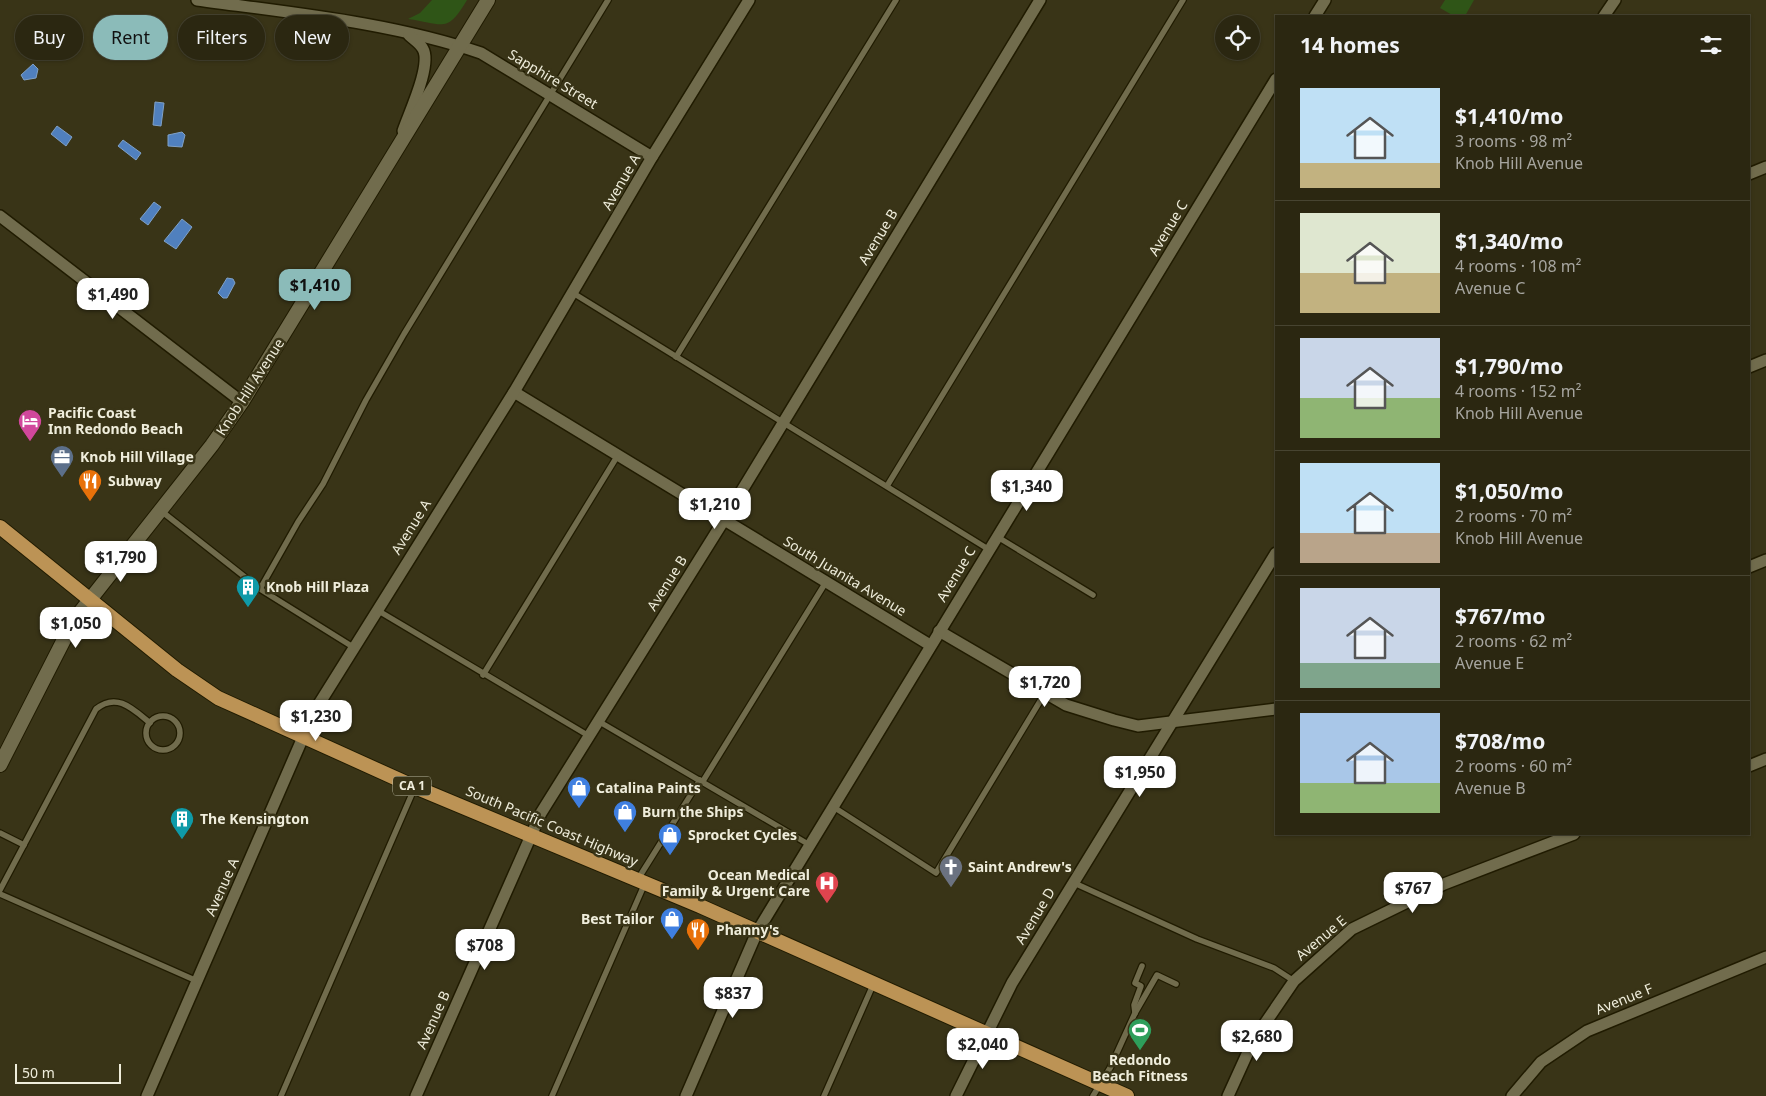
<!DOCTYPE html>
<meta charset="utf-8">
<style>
body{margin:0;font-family:"Noto Sans",sans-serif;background:#37331f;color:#f1f3f6;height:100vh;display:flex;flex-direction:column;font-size:19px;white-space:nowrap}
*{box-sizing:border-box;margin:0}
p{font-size:16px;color:#a6a59f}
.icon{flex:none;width:28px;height:28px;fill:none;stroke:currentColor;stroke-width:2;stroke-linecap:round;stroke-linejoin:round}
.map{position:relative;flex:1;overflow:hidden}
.side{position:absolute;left:1275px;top:15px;width:475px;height:820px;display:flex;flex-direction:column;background:#2b2711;border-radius:0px;box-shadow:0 1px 4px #0004,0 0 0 1px #474431}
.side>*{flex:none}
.banner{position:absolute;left:15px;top:15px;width:475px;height:45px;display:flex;gap:10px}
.tools{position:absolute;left:1215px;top:15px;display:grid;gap:10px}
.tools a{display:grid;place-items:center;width:45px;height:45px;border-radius:50%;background:#2b2711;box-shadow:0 1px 4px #0004,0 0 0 1px #474431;font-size:25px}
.scale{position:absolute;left:15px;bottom:12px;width:106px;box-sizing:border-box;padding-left:5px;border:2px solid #efeddb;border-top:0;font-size:14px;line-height:18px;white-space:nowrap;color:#efeddb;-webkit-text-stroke:4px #393417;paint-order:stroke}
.price{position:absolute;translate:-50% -42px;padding:0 11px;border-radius:10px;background:#fff;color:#222;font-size:16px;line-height:32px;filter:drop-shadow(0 1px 2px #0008)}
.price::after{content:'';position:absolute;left:50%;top:30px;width:15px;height:11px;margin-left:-8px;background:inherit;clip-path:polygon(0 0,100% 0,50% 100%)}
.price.active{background:#8bbbb9;color:#111}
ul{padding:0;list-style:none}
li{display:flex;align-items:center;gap:15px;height:125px;padding:0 25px}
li+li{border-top:1px solid #474431}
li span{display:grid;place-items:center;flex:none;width:140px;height:100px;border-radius:0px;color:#555}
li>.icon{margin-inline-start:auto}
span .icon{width:60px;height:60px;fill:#fffc;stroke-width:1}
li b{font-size:21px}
h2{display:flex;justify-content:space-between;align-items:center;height:60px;padding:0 25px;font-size:21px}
.pill{padding:0 18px;border-radius:22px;background:#2b2711;box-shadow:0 1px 4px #0004,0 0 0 1px #474431;font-size:18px;line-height:45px}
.pill.active{background:#8bbbb9;color:#111}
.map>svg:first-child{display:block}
</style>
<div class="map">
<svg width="1766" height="1096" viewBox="0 0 1766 1096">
<rect width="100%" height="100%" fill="#393417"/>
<!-- green -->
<g fill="#2f5517">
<path d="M 432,0 L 467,0 C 447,34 444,24 408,19 L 420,13 Z"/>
<path d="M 1445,0 L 1474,0 L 1465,16 L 1454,16 L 1440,8 Z"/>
</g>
<!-- water -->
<g fill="#5080be" stroke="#80a1c7">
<path d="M 33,64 L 38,69 L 36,78 L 24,80 L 21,75 Z"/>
<path d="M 155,102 L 164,103 L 161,126 L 153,125 Z"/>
<path d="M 57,126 L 72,137 L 66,146 L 51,134 Z"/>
<path d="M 182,132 L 185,135 L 182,147 L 168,146 L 168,135 Z"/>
<path d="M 123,140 L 141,153 L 136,160 L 118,146 Z"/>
<path d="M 154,202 L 161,207 L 148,225 L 140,219 Z"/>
<path d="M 182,219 L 192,227 L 176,249 L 164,241 Z"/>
<path d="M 227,278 L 233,279 L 235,283 L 227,298 L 223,298 L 218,293 Z"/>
</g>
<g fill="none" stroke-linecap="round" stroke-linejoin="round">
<!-- service casing -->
<g stroke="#201b00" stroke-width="8">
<g id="service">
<path d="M 573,293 L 988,549"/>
<path d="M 676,357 L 896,0"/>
<path d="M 887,486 L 1183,0"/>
<path d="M 160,510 L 260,589 L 353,647"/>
<path d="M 996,536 L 1093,595"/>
<path d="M 260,589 L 298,522 L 323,484 L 366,400 L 404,334 L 608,0"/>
<path d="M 377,610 L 589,736"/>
<path d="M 483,675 L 618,455"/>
<circle cx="163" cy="733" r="17"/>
<path d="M 598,721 L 808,844"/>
<path d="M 703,781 L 826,582"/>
<path d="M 832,806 L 936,873 L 1045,693"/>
<path d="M 0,833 L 24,845"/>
<path d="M 638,879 L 700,780"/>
<path d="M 1072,882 L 1197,939 L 1274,968 L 1294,981"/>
<path d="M 0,890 L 96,709 C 117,692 133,709 150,723"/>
<path d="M 0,894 L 197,981"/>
<path d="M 1135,1013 L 1134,1005 L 1141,986 L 1135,983 L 1142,966"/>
<path d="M 281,1096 L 415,787"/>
<path d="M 552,1096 L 645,883"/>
<path d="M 824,1096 L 873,985"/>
<path d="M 1093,1096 L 1110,1068 L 1135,1013 L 1157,975 L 1176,984"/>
</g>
</g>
<!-- minor casing -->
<g stroke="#201b00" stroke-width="14">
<g id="minor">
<path d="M 197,0 C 291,13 390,22 481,53 L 652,157"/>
<path d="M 1315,16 L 1325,0"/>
<path d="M 1604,16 L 1615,0"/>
<path d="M 403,131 C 409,113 432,65 423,49 C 420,43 413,39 409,35"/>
<path d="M 1749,174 L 1766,167"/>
<path d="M 0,216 L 242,402"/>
<path d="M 1749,367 L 1766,360"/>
<path d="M 514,392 L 930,645"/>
<path d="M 1749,567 L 1766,560"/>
<path d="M 939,631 L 1066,705 L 1114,720 L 1138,726 L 1276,709"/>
<path d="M 1749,766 L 1766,759"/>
<path d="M 147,1096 L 314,712 L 514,392 L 652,157 L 749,0"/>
<path d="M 416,1096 L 541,813 L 724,520 L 1040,0"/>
<path d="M 686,1096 L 757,932 L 1276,79"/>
<path d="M 956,1096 L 1012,983 L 1276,553"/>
<path d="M 1228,1096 L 1253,1041 L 1294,981 L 1352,929 L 1444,884 L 1574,834"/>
<path d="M 1512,1096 L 1541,1062 L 1587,1031 L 1766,957"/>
</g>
</g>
<!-- tertiary casing -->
<g stroke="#201b00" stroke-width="16">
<path id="tertiary" d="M 0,765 L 74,620 L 212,445 L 242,402 L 488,0"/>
</g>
<!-- trunk casing -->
<g stroke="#201b00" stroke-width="16">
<path id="trunk" d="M 0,527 L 177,670 L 218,698 L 415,787 L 700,906 L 1127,1096"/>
</g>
<!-- service -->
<use href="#service" stroke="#716c4d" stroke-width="5.5"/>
<!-- minor -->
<use href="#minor" stroke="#716c4d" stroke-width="11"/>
<!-- tertiary -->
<use href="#tertiary" stroke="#716c4d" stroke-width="14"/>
<!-- trunk -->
<use href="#trunk" stroke="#bc9355" stroke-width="14"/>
</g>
<!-- icons -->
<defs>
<g id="hotel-pin" transform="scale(1.25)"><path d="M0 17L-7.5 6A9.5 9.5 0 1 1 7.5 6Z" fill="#d1479c" stroke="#393417"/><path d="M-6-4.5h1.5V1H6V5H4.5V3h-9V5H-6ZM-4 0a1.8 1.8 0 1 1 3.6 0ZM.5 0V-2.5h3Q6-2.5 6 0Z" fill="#fff"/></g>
<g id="office-pin" transform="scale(1.25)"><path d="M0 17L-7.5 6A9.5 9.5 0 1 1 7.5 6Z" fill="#5c6f8a" stroke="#393417"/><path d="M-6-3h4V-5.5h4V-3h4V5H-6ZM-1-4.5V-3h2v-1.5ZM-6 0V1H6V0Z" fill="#fff"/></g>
<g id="restaurant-pin" transform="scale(1.25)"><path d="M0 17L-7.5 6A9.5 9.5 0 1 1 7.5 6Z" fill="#e8710a" stroke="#393417"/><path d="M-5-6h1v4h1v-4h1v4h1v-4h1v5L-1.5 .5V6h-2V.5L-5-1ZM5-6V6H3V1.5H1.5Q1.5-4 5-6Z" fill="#fff"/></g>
<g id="building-pin" transform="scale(1.25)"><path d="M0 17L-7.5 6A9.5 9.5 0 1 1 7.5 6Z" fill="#0f9aa8" stroke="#393417"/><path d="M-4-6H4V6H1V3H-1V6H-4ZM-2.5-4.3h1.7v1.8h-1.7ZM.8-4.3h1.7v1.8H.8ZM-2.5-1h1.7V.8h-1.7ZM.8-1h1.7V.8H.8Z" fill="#fff"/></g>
<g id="shop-pin" transform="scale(1.25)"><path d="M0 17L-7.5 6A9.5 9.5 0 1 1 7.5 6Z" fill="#3f7fe0" stroke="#393417"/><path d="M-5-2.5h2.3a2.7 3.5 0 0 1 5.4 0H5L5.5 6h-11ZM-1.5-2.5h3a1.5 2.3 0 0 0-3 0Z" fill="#fff"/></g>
<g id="church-pin" transform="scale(1.25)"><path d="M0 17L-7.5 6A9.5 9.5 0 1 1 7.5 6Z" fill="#6b7280" stroke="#393417"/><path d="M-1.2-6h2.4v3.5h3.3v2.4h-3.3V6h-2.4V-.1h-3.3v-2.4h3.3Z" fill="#fff"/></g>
<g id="hospital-pin" transform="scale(1.25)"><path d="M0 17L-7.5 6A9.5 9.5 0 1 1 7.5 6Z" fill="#e0444e" stroke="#393417"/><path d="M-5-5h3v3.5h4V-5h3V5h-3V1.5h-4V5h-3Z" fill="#fff"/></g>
<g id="stadium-pin" transform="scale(1.25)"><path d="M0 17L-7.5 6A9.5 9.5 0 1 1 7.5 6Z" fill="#2e9e5b" stroke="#393417"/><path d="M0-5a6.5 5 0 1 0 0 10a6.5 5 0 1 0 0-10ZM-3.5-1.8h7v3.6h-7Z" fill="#fff"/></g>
</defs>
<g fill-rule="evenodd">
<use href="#hotel-pin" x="30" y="421"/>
<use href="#office-pin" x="62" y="457"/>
<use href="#restaurant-pin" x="90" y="481"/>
<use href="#building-pin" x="248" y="587"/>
<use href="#shop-pin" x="579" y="788"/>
<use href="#shop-pin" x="625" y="812"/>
<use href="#building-pin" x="182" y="819"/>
<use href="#shop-pin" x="670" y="835"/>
<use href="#church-pin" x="951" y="867"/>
<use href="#hospital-pin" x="827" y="883"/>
<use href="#shop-pin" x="672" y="919"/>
<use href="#restaurant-pin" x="698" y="930"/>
<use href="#stadium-pin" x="1140" y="1030"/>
</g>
<g text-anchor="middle" stroke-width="5" stroke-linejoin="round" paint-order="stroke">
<!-- shield labels -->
<rect fill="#393417" stroke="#b8b6a0" stroke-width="1" x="393" y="776.5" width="38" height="19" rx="4"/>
<g font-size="12" font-weight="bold" fill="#efeddb">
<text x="412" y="790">CA 1</text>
</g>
<!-- street labels -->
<g font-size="14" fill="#efeddb" stroke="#393417">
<text transform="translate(553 79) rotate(31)" y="5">Sapphire Street</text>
<text transform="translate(621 182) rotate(-60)" y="5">Avenue A</text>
<text transform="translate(1168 228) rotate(-59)" y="5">Avenue C</text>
<text transform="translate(878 237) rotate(-59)" y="5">Avenue B</text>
<text transform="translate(250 387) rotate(-57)" y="5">Knob Hill Avenue</text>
<text transform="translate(411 527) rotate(-58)" y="5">Avenue A</text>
<text transform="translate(956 574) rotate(-59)" y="5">Avenue C</text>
<text transform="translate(845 576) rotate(31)" y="5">South Juanita Avenue</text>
<text transform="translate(667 583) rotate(-58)" y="5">Avenue B</text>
<text transform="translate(552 826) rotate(23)" y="5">South Pacific Coast Highway</text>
<text transform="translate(222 887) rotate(-66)" y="5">Avenue A</text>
<text transform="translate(1035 916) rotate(-59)" y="5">Avenue D</text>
<text transform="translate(1321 938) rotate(-40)" y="5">Avenue E</text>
<text transform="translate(1624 999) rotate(-22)" y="5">Avenue F</text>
<text transform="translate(433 1020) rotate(-66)" y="5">Avenue B</text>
</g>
<!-- poi labels -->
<g font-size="14" font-weight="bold" fill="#efeddb" stroke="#393417" text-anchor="start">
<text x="48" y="418">Pacific Coast<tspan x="48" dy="16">Inn Redondo Beach</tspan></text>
<text x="80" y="462">Knob Hill Village</text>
<text x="108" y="486">Subway</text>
<text x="266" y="592">Knob Hill Plaza</text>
<text x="596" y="793">Catalina Paints</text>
<text x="642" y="817">Burn the Ships</text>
<text x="200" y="824">The Kensington</text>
<text x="688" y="840">Sprocket Cycles</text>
<text x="968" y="872">Saint Andrew's</text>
<text x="810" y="880" text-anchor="end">Ocean Medical<tspan x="810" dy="16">Family &amp; Urgent Care</tspan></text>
<text x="654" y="924" text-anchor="end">Best Tailor</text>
<text x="716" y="935">Phanny's</text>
<text x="1140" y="1065" text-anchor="middle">Redondo<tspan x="1140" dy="16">Beach Fitness</tspan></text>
</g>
</g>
</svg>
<div class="tools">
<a><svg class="icon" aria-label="locate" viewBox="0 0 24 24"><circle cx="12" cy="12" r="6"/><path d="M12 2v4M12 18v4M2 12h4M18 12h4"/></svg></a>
</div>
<div class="scale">50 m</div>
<b class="price active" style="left:315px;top:311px">$1,410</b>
<b class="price" style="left:113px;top:320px">$1,490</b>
<b class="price" style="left:1027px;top:512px">$1,340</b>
<b class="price" style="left:715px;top:530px">$1,210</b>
<b class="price" style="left:121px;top:583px">$1,790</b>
<b class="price" style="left:76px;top:649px">$1,050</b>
<b class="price" style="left:1045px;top:708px">$1,720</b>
<b class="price" style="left:316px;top:742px">$1,230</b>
<b class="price" style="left:1140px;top:798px">$1,950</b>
<b class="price" style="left:1413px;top:914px">$767</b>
<b class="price" style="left:485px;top:971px">$708</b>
<b class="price" style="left:733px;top:1019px">$837</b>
<b class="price" style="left:1257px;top:1062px">$2,680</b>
<b class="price" style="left:983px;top:1070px">$2,040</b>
<div class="banner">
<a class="pill">Buy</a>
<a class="pill active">Rent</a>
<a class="pill">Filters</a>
<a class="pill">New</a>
</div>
<section class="side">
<h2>14 homes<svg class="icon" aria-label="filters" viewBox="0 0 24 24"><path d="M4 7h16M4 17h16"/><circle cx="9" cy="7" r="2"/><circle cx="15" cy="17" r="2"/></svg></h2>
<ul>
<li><span style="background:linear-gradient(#bfe0f5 75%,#c2b280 0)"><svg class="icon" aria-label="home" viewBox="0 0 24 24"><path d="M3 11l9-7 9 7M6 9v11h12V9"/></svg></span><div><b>$1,410/mo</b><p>3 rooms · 98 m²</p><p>Knob Hill Avenue</p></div></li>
<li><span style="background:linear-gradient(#dfe7d0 60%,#c2b280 0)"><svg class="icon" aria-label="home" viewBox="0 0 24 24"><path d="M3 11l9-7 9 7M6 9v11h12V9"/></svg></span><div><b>$1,340/mo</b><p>4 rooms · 108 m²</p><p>Avenue C</p></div></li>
<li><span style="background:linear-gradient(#c9d6e8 60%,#8fb573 0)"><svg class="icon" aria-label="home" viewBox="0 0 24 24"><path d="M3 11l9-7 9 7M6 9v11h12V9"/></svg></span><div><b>$1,790/mo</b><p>4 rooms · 152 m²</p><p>Knob Hill Avenue</p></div></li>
<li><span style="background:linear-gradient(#bfe0f5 70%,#b9a48a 0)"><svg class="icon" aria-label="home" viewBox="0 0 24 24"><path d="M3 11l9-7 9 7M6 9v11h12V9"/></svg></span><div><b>$1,050/mo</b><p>2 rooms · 70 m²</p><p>Knob Hill Avenue</p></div></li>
<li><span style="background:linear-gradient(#c9d6e8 75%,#7fa58c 0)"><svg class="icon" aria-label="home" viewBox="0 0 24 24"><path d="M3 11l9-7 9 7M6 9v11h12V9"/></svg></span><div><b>$767/mo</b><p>2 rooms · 62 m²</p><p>Avenue E</p></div></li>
<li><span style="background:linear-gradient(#a9c7e8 70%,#8fb573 0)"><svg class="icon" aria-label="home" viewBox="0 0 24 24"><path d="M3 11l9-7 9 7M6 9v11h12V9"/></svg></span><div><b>$708/mo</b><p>2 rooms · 60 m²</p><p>Avenue B</p></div></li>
</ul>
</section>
</div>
